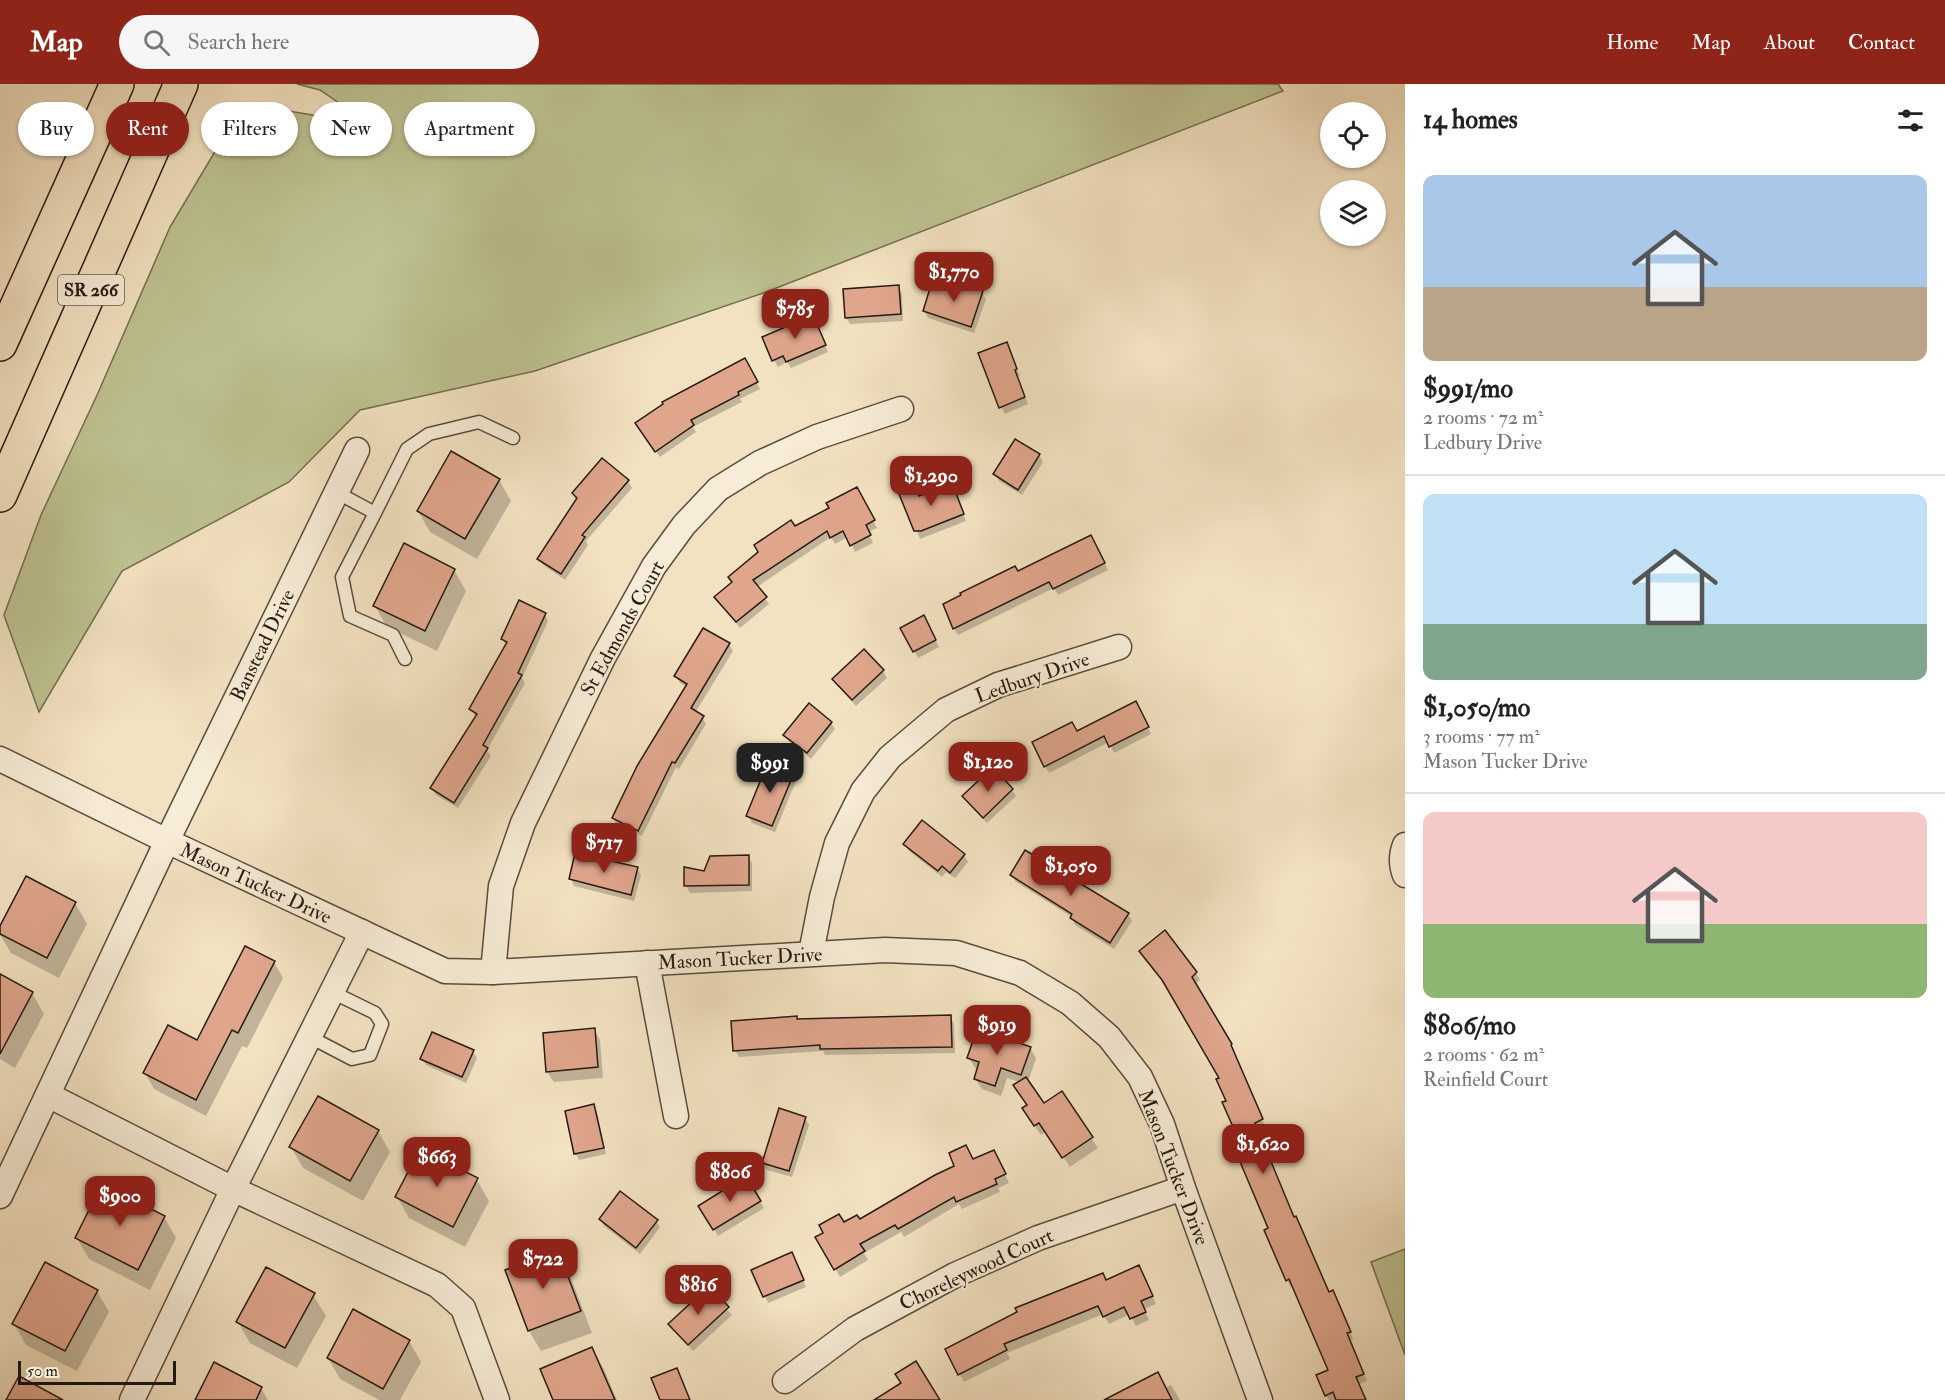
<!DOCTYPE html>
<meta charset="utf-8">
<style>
body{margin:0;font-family:"IM FELL Double Pica",serif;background:#f6f6f6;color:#222;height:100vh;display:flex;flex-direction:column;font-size:22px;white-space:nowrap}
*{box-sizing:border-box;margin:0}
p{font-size:20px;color:#767676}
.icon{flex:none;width:33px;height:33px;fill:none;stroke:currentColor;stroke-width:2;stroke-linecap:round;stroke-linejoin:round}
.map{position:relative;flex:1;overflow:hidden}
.sheet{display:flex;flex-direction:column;background:#fff;width:540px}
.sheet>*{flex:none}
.banner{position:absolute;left:18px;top:18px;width:570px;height:54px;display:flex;gap:12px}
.tools{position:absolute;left:1320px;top:18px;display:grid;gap:12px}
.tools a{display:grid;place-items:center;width:66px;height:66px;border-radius:50%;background:#fff;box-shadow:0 2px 4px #0004;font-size:30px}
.scale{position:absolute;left:18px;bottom:15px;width:158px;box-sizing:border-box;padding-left:6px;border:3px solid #261a10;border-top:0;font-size:16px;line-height:21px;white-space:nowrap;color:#261a10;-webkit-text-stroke:4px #f7ecd7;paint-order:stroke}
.price{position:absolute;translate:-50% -51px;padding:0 14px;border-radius:12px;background:#8f2418;color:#fff;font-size:20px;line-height:39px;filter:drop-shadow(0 2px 3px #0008)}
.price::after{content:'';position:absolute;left:50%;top:36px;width:18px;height:14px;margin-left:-9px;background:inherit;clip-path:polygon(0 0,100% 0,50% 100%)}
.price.active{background:#222;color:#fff}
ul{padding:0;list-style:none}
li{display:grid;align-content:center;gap:12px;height:318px;padding:0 18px}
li+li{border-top:2px solid #e0e0e0}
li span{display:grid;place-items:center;height:186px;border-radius:12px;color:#555}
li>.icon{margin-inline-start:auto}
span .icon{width:108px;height:108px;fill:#fffc;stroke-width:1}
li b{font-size:26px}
h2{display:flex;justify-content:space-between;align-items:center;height:72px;padding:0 18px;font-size:26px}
.chip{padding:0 21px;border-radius:27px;background:#fff;box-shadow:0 2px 4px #0004;font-size:21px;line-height:54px}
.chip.active{background:#8f2418;color:#fff}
header{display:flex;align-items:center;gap:36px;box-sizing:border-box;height:84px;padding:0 30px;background:#8f2418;color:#fff}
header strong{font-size:28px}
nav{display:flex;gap:33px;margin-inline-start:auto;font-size:21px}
.search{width:420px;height:54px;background:#f6f6f6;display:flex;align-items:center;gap:15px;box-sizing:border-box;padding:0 21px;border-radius:33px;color:#767676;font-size:22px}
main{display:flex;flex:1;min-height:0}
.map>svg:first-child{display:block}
</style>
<header>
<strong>Map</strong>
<div class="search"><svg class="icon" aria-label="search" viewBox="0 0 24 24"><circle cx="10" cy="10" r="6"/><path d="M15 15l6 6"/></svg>Search here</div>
<nav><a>Home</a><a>Map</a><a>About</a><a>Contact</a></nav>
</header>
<main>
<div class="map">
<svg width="1405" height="1316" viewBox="0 0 1405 1316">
<rect width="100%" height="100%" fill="#f3e2c1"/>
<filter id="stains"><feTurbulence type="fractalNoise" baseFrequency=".00333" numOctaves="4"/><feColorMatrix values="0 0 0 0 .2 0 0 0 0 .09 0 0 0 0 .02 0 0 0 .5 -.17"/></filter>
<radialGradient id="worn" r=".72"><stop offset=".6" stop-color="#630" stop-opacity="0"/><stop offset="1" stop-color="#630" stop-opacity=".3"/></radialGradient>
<!-- green -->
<g fill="#bec291" stroke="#726e50" stroke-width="1.5">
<path d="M 297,0 L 1278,0 L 1283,7 L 766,208 L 535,287 L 360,326 L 289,398 L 122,487 L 39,628 L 4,531 L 41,431 L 98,309 L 170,143 L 232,39 L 289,27 L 324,33 L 356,51 L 362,46 L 349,26 L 320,6 Z"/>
<path d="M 1405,1165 L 1405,1271 L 1371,1178 Z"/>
</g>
<!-- shadow -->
<g fill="#0003">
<path d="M 898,203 L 902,210 L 903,237 L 850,240 L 846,234 Z"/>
<path d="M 982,209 L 986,215 L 974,249 L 928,234 L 924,227 L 953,210 Z"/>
<path d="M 816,240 L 828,268 L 791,284 L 787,278 L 778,283 L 774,276 Z"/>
<path d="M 1010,267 L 1020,292 L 1017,293 L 1028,320 L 1005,330 L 1001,323 Z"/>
<path d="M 745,276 L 760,305 L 740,315 L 742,318 L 693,343 L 696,348 L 660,373 L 641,346 Z"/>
<path d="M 1039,371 L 1043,378 L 1022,411 L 999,397 L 995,390 Z"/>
<path d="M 499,396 L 511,417 L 477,475 L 430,448 L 418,427 Z"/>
<path d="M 628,397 L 632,404 L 586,457 L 588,461 L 565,496 L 543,481 L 539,475 L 577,417 L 573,410 Z"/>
<path d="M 857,405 L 877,444 L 868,448 L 873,459 L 855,468 L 848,453 L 835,460 L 831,453 L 757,503 L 769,520 L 740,544 L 720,519 L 795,444 L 831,425 Z"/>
<path d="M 955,408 L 966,437 L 920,455 L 901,411 L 919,414 Z"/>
<path d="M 1095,460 L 1108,486 L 1058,511 L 1054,504 L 958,551 L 954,544 L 1018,489 Z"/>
<path d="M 454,486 L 466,507 L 437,567 L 387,543 L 375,522 Z"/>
<path d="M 545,530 L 548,537 L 522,594 L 525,599 L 487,666 L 491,672 L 458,724 L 436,711 L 432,704 L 476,633 L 471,625 L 507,562 L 502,555 Z"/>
<path d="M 923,533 L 939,563 L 918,574 L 902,544 Z"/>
<path d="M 729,560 L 733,567 L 695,629 L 702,633 L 706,640 L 679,685 L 676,683 L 642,752 L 617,741 L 613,734 L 687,603 L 680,599 L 676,592 Z"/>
<path d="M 883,587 L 887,594 L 856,622 L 838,602 L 834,596 Z"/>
<path d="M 1139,626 L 1151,650 L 1114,669 L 1109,658 L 1049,689 L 1045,682 L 1076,649 Z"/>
<path d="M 831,639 L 835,645 L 811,675 L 789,657 L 785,651 Z"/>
<path d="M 793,690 L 796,697 L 775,748 L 752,739 L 748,732 Z"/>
<path d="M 1012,706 L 1016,712 L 987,739 L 968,719 L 964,712 Z"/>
<path d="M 905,760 L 964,771 L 968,778 L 955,794 L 946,788 L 942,793 L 909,767 Z"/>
<path d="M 748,772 L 752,779 L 752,807 L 690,809 L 686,802 L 686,784 L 705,789 Z"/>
<path d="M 637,784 L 641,791 L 634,817 L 574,802 L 571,795 Z"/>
<path d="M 1012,791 L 1128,830 L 1132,837 L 1114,865 L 1075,841 L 1072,833 L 1016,798 Z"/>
<path d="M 75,819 L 87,840 L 59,894 L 11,869 L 0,851 L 0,845 Z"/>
<path d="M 1165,849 L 1196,889 L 1200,896 L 1195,900 L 1235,967 L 1233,968 L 1265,1042 L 1257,1046 L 1294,1134 L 1330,1210 L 1337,1215 L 1353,1255 L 1349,1256 L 1367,1297 L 1359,1300 L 1365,1316 L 1329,1316 L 1326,1311 L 1330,1287 L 1294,1202 L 1291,1203 L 1287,1196 L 1266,1147 L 1270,1145 L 1221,994 L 1168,903 L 1145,874 Z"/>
<path d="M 274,878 L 283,894 L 247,964 L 242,962 L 206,1032 L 154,1005 L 145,989 L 198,958 Z"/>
<path d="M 0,892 L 32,909 L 44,930 L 15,984 L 0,975 Z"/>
<path d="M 951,933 L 954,940 L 955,969 L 825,971 L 823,967 L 739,973 L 735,966 L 797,936 Z"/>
<path d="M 594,946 L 600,956 L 603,994 L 554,998 L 547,988 Z"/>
<path d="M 1030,964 L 1036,974 L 1028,998 L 1044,1021 L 1061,1009 L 1098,1064 L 1070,1083 L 1046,1048 L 1041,1051 L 1030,1035 L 1028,1022 L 1020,998 L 1007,994 L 1001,1012 L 982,1005 L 975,995 L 978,986 L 975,984 L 969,974 Z"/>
<path d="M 473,968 L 477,974 L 466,999 L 426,981 L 422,974 Z"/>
<path d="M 593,1022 L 597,1028 L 606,1070 L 579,1076 L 575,1069 Z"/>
<path d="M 805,1034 L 809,1041 L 792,1093 L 767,1086 L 763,1079 Z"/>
<path d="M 378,1047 L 390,1068 L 363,1117 L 303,1084 L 291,1063 Z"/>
<path d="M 998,1076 L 1009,1099 L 998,1104 L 1000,1108 L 962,1125 L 959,1120 L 904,1153 L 901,1148 L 864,1169 L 868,1176 L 840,1193 L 817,1154 L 844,1140 L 859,1137 L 973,1077 Z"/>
<path d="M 746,1094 L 764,1124 L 718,1152 L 700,1122 Z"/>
<path d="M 477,1096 L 489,1117 L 465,1163 L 409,1134 L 397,1113 Z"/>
<path d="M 164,1133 L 176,1154 L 150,1206 L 89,1175 L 77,1154 Z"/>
<path d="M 600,1135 L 656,1137 L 660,1143 L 640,1170 L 604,1142 Z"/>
<path d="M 557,1168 L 569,1189 L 592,1249 L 541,1267 L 529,1247 L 507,1187 Z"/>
<path d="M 795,1176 L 806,1203 L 768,1219 L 753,1187 Z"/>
<path d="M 1143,1191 L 1156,1220 L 1144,1225 L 1149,1236 L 1136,1242 L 1130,1230 L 1109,1240 L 1103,1230 L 1007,1269 L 1010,1275 L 964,1298 L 947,1266 L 1106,1197 Z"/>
<path d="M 709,1204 L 732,1231 L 693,1267 L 670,1240 Z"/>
<path d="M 97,1207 L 109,1228 L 77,1287 L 26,1261 L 14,1240 Z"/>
<path d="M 313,1211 L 326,1232 L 297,1284 L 250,1259 L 238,1238 Z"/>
<path d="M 409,1257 L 421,1278 L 400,1316 L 379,1316 L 340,1295 L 328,1274 Z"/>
<path d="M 592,1264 L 604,1285 L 617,1316 L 554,1316 Z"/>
<path d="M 215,1281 L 261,1304 L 268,1316 L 196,1316 Z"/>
<path d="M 1171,1301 L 1180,1316 L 1125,1316 L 1165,1304 Z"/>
</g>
<!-- building -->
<g fill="#e0a68c" stroke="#261a10" stroke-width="1.5">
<path d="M 955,198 L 983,207 L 971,243 L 923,227 L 931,201 L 952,208 Z"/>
<path d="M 899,201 L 901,230 L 845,234 L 843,205 Z"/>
<path d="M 813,231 L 826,261 L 786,278 L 783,272 L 772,277 L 762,253 Z"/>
<path d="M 1007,258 L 1017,285 L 1015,286 L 1025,313 L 999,324 L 978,269 Z"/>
<path d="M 745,274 L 758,298 L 738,308 L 739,311 L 691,336 L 694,341 L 655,368 L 635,339 L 663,320 L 662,318 Z"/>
<path d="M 1015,355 L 1040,370 L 1018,406 L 993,390 Z"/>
<path d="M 451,367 L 500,395 L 465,455 L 417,427 Z"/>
<path d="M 602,374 L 629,396 L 582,451 L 585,453 L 561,490 L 537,475 L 577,414 L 572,409 Z"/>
<path d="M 952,399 L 964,430 L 921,447 L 914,447 L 899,410 L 915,404 L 919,412 Z"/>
<path d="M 857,403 L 875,436 L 866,441 L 871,451 L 850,462 L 843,447 L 830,454 L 827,447 L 753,496 L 767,513 L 736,538 L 714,513 L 732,498 L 728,493 L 758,468 L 754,461 L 791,436 L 795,442 L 829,424 L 826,419 Z"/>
<path d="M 1091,451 L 1105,479 L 1053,505 L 1049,498 L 953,545 L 943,520 L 961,511 L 960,509 L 1015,482 L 1018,487 Z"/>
<path d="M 404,459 L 455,485 L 425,547 L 373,522 Z"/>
<path d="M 519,516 L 546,529 L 518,589 L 522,591 L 483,661 L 488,664 L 454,719 L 430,704 L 477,630 L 469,625 L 507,558 L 501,555 Z"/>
<path d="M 924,531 L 936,556 L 913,568 L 900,544 Z"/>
<path d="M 703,544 L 730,559 L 691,624 L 704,632 L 675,679 L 672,678 L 638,747 L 612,734 L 637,682 L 687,600 L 674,592 Z"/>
<path d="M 864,565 L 884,586 L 852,616 L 832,595 Z"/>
<path d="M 1136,617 L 1149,643 L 1109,663 L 1104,652 L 1044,683 L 1032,658 L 1072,638 L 1077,647 Z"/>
<path d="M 809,619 L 832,638 L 807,669 L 783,651 Z"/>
<path d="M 768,678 L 794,689 L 772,742 L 746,732 Z"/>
<path d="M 993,683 L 1013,705 L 983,734 L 962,712 Z"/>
<path d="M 922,736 L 965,770 L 950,789 L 942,782 L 938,787 L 903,760 Z"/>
<path d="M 1025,766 L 1129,829 L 1110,859 L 1070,834 L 1072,830 L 1010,791 Z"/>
<path d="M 575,769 L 638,783 L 631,811 L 569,795 Z"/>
<path d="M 749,771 L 749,801 L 684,802 L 684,783 L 704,787 L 710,772 Z"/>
<path d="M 26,792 L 76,818 L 47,874 L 0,850 L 0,842 Z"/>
<path d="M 1165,846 L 1197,888 L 1192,893 L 1232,960 L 1231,961 L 1263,1035 L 1255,1039 L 1294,1133 L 1296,1132 L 1329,1208 L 1333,1206 L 1351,1248 L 1347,1249 L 1364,1290 L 1356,1293 L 1366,1316 L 1336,1316 L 1333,1308 L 1325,1312 L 1316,1291 L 1328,1286 L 1289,1195 L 1286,1197 L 1264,1146 L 1268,1144 L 1238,1073 L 1245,1070 L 1222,1018 L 1226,1017 L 1216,995 L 1219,994 L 1162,896 L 1139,867 Z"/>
<path d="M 245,862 L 275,877 L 238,949 L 232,946 L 196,1016 L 143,989 L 168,941 L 197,956 Z"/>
<path d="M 0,890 L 33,908 L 0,970 Z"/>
<path d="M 951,931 L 952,963 L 820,965 L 820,961 L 733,967 L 731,937 L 797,932 L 797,935 Z"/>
<path d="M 595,944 L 598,983 L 546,988 L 543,949 Z"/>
<path d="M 977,945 L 1031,963 L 1021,991 L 1001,984 L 995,1002 L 974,995 L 979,978 L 967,974 Z"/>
<path d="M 432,948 L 474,966 L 462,993 L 420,975 Z"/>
<path d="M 1026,993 L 1044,1019 L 1062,1007 L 1093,1053 L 1062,1074 L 1039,1039 L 1034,1042 L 1022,1024 L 1027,1021 L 1013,1001 Z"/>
<path d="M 318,1012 L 379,1046 L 350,1097 L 289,1063 Z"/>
<path d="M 594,1020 L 604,1064 L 574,1070 L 565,1027 Z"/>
<path d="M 779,1024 L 806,1033 L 789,1087 L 762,1079 Z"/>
<path d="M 966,1061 L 973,1075 L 994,1066 L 1006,1090 L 995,1095 L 997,1100 L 956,1118 L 954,1113 L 898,1145 L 895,1141 L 860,1160 L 865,1167 L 834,1186 L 815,1153 L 823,1149 L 819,1141 L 839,1130 L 844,1138 L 857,1131 L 860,1135 L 935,1091 L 954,1082 L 949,1069 Z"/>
<path d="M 420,1065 L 478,1094 L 453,1143 L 395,1113 Z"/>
<path d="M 746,1092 L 761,1117 L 713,1146 L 698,1122 Z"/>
<path d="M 102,1100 L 165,1132 L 138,1186 L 75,1154 Z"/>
<path d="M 620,1107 L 658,1136 L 636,1164 L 599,1135 Z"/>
<path d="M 558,1166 L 581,1227 L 528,1247 L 505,1186 Z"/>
<path d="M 792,1168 L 804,1196 L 763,1213 L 751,1186 Z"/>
<path d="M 45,1178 L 98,1206 L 65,1267 L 12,1240 Z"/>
<path d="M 1139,1181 L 1153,1212 L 1141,1217 L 1146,1228 L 1130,1235 L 1124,1223 L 1103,1233 L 1098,1222 L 1004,1260 L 1007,1266 L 958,1291 L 945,1265 L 1017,1228 L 1015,1224 L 1103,1189 L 1106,1196 Z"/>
<path d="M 266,1183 L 315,1209 L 285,1264 L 236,1238 Z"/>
<path d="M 709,1202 L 729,1223 L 688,1261 L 668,1240 Z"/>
<path d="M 353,1225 L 410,1256 L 383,1305 L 327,1274 Z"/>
<path d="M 592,1263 L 615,1316 L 553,1316 L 540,1285 Z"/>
<path d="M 916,1277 L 940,1316 L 874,1316 L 901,1299 L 895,1290 Z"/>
<path d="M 214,1278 L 262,1303 L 256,1316 L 195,1316 Z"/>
<path d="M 677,1284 L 690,1316 L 660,1316 L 651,1294 Z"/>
<path d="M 1158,1288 L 1172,1316 L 1104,1316 Z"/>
<path d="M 19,1292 L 63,1316 L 6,1316 Z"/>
</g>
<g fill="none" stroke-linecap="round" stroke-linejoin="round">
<!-- lane casing -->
<g stroke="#594c3c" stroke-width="15">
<g id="lane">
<path d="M 336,408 L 375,429 L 342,493 L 350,532 L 393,551 L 405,575"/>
<path d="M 375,429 L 407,365 L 429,350 L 479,338 L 513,354"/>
<path d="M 310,953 L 352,975 L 370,971 L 382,940 L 375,929 L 332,908"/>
</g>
</g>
<!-- street casing -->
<g stroke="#594c3c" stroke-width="27">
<g id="street">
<path d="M 0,675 L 167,757 L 445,887 L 493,888 L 885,866 L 956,869 L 1020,889 L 1070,919 L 1109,953 L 1140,993 L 1162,1040 L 1183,1104 L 1260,1316"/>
<path d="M 1405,761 C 1401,771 1401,781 1405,791"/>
<path d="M 811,869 L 822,813 L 837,759 L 863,707 L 890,673 L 946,626 L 998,601 L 1119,563"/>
<path d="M 647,879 L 676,1032"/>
<path d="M 493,888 L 501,802 L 523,739 L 603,574 L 654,482 L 684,441 L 718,405 L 760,379 L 817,353 L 901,325"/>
<path d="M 48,1011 L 233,1105 L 437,1201 L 463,1224 L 497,1316"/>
<path d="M 0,1112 L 167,757 L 357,366"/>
<path d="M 785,1297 L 855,1245 L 955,1191 L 1038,1154 L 1183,1104"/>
<path d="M 132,1316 L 233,1105 L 362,848"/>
</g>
</g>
<!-- primary casing -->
<g stroke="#261a10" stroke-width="36">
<g id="primary">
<path d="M 0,260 L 117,0"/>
<path d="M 0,411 L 181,0"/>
</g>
</g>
<!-- lane -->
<use href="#lane" stroke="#f7ecd7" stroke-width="12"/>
<!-- street -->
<use href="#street" stroke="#f7ecd7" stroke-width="24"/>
<!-- primary -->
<use href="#primary" stroke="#f3e2c1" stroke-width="33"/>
</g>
<g text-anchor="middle" stroke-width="4.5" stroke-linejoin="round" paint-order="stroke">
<!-- shield labels -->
<rect fill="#f7ecd7" stroke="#65594c" stroke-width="1.5" x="58" y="191" width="66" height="30" rx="4.5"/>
<g font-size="18" font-weight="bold" fill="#261a10">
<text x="91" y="212">SR 266</text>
</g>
<!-- street labels -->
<g font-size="20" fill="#261a10" stroke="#f7ecd7">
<text transform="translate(622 544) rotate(-61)" y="7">St Edmonds Court</text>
<text transform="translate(262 561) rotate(-64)" y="7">Banstead Drive</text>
<text transform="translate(1032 593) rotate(-19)" y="7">Ledbury Drive</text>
<text transform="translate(256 799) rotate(25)" y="7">Mason Tucker Drive</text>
<text transform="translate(740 874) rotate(-3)" y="7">Mason Tucker Drive</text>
<text transform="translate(1174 1083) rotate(69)" y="7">Mason Tucker Drive</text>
<text transform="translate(976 1185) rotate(-25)" y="7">Choreleywood Court</text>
</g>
</g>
<rect width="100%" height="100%" filter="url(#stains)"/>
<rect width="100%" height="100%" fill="url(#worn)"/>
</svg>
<div class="tools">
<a><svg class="icon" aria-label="locate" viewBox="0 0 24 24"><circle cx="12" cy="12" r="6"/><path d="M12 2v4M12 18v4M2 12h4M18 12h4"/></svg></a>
<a><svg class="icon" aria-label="layers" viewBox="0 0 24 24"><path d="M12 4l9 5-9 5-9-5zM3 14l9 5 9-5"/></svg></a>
</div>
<div class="scale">50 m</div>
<b class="price" style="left:954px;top:219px">$1,770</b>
<b class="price" style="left:795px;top:256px">$785</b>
<b class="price" style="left:931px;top:423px">$1,290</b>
<b class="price" style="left:988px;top:709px">$1,120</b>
<b class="price active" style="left:770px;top:710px">$991</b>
<b class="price" style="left:604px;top:790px">$717</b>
<b class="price" style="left:1071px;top:813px">$1,050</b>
<b class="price" style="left:997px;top:972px">$919</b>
<b class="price" style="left:1263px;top:1091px">$1,620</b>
<b class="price" style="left:437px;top:1104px">$663</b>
<b class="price" style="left:730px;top:1119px">$806</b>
<b class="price" style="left:120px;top:1143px">$900</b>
<b class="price" style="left:543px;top:1206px">$722</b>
<b class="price" style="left:698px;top:1232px">$816</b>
<div class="banner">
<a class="chip">Buy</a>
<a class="chip active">Rent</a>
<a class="chip">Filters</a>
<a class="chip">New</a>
<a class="chip">Apartment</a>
</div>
</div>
<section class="sheet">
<h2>14 homes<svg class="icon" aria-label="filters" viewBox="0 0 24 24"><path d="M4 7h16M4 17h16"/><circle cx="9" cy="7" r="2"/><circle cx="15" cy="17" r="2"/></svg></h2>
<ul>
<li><span style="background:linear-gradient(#a9c7e8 60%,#b9a48a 0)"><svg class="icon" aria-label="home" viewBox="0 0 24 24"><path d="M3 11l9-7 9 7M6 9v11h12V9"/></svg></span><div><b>$991/mo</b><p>2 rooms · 72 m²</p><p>Ledbury Drive</p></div></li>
<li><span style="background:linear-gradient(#bfe0f5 70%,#7fa58c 0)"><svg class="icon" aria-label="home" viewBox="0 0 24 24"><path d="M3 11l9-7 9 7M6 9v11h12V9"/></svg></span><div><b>$1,050/mo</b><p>3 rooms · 77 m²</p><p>Mason Tucker Drive</p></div></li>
<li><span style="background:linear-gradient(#f6c9c9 60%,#8fb573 0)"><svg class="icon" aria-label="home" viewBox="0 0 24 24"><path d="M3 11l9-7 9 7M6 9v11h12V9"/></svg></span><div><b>$806/mo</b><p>2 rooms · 62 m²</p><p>Reinfield Court</p></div></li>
</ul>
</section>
</main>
